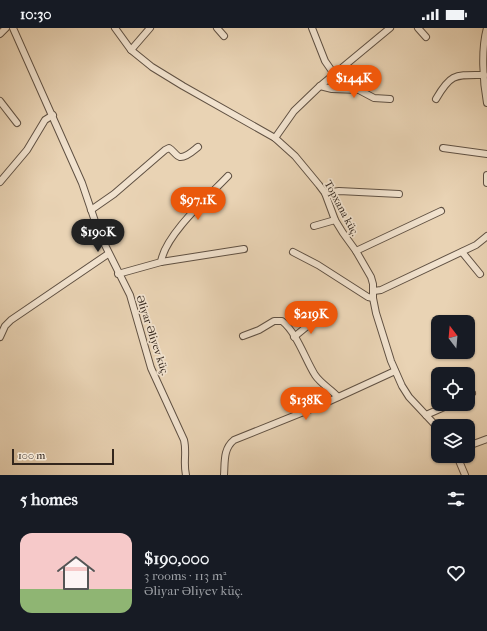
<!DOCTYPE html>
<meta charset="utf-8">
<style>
body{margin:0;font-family:"IM FELL French Canon",serif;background:#242831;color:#f1f3f6;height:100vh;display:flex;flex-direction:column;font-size:15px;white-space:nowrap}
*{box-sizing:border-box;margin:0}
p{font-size:13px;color:#9ea1a6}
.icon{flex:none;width:22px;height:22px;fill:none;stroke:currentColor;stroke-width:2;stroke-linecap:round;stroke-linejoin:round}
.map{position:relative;height:447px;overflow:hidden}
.sheet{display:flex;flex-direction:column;background:#171b24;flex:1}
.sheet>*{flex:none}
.needle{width:26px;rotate:344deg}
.tools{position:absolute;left:431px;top:287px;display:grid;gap:8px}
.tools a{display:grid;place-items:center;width:44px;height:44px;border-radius:8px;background:#171b24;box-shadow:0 1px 3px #0004;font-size:20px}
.scale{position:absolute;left:12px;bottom:10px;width:102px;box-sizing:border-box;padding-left:4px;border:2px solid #33261d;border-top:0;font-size:11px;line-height:14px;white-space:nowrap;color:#33261d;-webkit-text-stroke:3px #f1e2ce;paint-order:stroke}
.price{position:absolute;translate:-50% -34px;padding:0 9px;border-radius:14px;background:#ea580c;color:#fff;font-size:13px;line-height:26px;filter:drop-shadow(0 1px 2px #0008)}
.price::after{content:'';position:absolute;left:50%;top:24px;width:12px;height:9px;margin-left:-6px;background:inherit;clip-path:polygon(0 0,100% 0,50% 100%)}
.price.on{background:#222;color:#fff}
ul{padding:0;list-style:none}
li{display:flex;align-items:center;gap:12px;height:100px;padding:0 20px}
li span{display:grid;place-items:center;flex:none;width:112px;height:80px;border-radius:12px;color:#555}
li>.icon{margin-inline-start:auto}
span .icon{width:48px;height:48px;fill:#fffc;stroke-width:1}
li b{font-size:17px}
h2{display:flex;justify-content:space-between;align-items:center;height:48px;padding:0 20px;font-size:17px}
.status{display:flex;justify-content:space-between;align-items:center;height:28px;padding:0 20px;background:#171b24;direction:ltr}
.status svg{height:11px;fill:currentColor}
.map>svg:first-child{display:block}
</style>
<div class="status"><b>10:30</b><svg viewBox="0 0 49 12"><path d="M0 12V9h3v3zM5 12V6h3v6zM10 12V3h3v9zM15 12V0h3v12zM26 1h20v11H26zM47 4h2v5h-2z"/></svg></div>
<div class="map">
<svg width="487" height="447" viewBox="0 0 487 447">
<rect width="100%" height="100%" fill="#e9d3b4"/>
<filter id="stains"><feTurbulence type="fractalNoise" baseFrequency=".005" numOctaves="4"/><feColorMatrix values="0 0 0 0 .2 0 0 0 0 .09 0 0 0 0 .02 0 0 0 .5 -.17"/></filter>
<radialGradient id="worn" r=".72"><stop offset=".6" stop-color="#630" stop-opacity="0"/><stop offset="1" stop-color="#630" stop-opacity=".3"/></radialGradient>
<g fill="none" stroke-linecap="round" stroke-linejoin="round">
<!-- street casing -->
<g stroke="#605143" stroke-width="8">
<g id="street">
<path d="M 13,0 L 82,155 L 99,205 L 130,267 L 151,340 L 184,412 C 187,424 183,435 186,447"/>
<path d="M 115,0 L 131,22 L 152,39 L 183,58 L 275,110 L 295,128 L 319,157 L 325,165 L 335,192 L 343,205 L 356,223 L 371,249 L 373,256 L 373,270 L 376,285 L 391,333 L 402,358 L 409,369 L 438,400"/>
<path d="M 217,0 L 224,8"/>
<path d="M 312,0 L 325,33 L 334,46"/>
<path d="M 418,0 L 426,9"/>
<path d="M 487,0 C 481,21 483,53 487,75"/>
<path d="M 0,6 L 6,0"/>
<path d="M 131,22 L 150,0"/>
<path d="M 320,58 L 332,61 L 359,62 L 374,70 L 390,71"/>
<path d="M 436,71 C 451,45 455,47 484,47"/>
<path d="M 0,73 L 17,95"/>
<path d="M 275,110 L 294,83 L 320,58 L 390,0"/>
<path d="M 443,120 L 487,126"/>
<path d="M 487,147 L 487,155"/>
<path d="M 0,154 L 27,122 L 45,92 L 53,87"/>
<path d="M 325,165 L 339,163 L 399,166"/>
<path d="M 91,182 L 114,166 L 165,122 L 169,120 C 173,122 176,128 180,129 C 186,130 194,122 198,119"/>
<path d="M 314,198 L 335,192"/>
<path d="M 356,223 L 441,183"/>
<path d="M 293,224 L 318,237 L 368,269 L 373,270"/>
<path d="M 462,224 L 480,246"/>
<path d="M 161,234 C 165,207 208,169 228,148"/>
<path d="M 118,246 L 161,234 L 244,221"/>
<path d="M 374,263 L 381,262 L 476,217 L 487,208"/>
<path d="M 243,308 L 259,302 L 274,293 L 282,293 C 297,305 305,331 315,347 C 321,356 331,361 338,369"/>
<path d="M 0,309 L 5,298 L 11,292 L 108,226"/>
<path d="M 294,309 L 316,291"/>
<path d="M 468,367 L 472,365"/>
<path d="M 426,387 L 451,376"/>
<path d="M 468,418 L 487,411"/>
<path d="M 457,428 L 465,447"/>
<path d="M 224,447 C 225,434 223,421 234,412 L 321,377 L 395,343"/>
</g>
</g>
<!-- street -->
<use href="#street" stroke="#f1e2ce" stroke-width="6"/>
</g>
<g text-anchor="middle" stroke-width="3.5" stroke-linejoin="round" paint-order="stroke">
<!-- street labels -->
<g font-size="11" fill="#33261d" stroke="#f1e2ce">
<text transform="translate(342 180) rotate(62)" y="4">Topxana küç.</text>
<text transform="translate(153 307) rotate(72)" y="4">Əliyar Əliyev küç.</text>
</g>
</g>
<rect width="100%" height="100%" filter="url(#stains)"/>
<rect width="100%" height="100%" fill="url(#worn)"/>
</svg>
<div class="tools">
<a><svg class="needle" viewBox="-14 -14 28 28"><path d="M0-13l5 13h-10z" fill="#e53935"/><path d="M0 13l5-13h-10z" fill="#9ea1a6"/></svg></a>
<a><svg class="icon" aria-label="locate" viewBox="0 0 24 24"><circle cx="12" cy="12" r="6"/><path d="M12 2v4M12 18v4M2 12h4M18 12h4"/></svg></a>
<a><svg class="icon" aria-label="layers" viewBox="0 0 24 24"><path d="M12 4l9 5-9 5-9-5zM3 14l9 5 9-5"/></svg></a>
</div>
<div class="scale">100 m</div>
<b class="price" style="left:354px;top:71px">$144K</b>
<b class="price" style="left:198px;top:193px">$97.1K</b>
<b class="price on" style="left:98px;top:225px">$190K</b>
<b class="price" style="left:311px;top:307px">$219K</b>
<b class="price" style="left:306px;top:393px">$138K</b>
</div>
<section class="sheet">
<h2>5 homes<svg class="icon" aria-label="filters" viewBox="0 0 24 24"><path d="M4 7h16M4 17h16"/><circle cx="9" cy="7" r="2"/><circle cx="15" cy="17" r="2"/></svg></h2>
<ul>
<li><span style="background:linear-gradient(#f6c9c9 70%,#8fb573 0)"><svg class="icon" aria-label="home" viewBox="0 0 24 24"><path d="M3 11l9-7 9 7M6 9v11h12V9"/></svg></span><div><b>$190,000</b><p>3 rooms · 113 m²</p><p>Əliyar Əliyev küç.</p></div><svg class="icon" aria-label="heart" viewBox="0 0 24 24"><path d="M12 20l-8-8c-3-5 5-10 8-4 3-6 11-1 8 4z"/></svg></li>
</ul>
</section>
